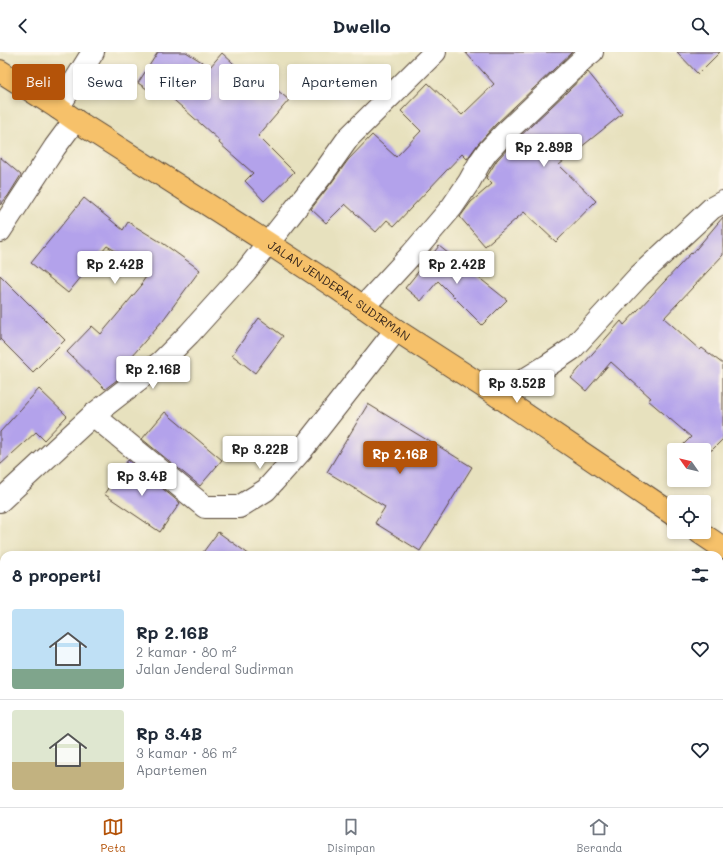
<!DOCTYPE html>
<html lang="id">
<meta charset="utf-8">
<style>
body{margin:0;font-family:Mali,sans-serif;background:#f2f2f3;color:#1f2937;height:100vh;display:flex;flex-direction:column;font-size:15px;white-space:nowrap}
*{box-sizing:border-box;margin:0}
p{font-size:13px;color:#747a83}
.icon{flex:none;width:22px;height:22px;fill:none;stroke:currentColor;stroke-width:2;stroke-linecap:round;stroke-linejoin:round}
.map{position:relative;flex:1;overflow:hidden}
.side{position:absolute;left:0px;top:499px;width:723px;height:256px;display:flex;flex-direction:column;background:#fff;border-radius:12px 12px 0 0;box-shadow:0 2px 6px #0003}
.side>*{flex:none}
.top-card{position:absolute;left:12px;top:12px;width:400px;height:36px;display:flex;gap:8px}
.needle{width:26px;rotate:304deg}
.buttons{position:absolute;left:667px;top:391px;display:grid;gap:8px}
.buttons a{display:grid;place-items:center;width:44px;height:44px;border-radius:4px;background:#fff;box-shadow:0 2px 6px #0003;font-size:20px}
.price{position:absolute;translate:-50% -34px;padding:0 9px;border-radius:4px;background:#fff;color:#222;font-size:13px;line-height:26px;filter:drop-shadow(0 1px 2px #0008)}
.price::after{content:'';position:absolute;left:50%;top:24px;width:12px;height:9px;margin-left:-6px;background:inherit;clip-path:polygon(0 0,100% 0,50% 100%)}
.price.on{background:#b45309;color:#fff}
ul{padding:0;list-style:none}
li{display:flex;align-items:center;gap:12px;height:100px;padding:0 12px}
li+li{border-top:1px solid #e0e1e3}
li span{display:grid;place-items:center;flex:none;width:112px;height:80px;border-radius:4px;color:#555}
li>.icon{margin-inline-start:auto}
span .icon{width:48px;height:48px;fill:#fffc;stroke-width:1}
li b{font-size:17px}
h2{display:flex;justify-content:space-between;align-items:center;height:48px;padding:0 12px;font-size:17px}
.chip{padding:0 14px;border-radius:4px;background:#fff;box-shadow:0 2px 6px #0003;font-size:14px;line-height:36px}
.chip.on{background:#b45309;color:#fff}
header{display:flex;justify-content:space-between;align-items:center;height:52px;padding:0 12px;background:#fff;font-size:18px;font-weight:800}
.menu{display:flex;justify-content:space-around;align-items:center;height:56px;border-top:1px solid #e0e1e3;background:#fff;font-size:11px;color:#747a83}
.menu a{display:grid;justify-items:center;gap:2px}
.menu .on{color:#b45309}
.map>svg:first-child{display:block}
</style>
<header><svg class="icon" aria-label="back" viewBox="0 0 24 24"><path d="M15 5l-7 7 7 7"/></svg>Dwello<svg class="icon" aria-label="search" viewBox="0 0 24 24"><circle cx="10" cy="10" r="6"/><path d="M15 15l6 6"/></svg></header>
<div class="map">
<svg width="723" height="755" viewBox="0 0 723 755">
<rect width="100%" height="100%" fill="#fcf5e5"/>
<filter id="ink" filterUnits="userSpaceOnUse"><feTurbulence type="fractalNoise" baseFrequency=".025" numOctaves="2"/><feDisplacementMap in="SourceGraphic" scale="8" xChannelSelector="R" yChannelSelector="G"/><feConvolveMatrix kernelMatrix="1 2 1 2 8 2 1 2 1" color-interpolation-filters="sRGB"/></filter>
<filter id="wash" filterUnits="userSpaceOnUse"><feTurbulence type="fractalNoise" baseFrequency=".012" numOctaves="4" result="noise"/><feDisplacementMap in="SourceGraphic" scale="16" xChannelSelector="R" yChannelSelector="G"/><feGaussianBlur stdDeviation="0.9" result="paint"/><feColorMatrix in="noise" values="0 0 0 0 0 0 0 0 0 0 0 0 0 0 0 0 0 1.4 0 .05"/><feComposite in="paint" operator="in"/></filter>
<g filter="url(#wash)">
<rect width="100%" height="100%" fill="#e7e1be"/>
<g id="blocks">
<!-- building -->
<g fill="#b3a2eb">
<path d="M 158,0 L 186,0 L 210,15 L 222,1 L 264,39 L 270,32 L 289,48 L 258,84 L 294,120 L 264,149 L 245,129 L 253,121 L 219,91 L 220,89 L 166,41 L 162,47 L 138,31 Z"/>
<path d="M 465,0 L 572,0 L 495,73 L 478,92 L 467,107 L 462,102 L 394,174 L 387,168 L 376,180 L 345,152 L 326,171 L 311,157 L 332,130 L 348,108 L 372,83 L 396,105 L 421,79 L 401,59 L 428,31 L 462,63 L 494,32 Z"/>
<path d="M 677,0 L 720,0 L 698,22 Z"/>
<path d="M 588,20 L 622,62 L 559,113 L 596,149 L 556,190 L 524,160 L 485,194 L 460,165 L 471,150 L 492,132 L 486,126 L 497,108 L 513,91 Z"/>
<path d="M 0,105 L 21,123 L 8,144 L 0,153 Z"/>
<path d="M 84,146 L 123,178 L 128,170 L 164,192 L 200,218 L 163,268 L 120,318 L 125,322 L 105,337 L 67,300 L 92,274 L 101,282 L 142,233 L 141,232 L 150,219 L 107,194 L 68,241 L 31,211 Z"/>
<path d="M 723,165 L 723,203 L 664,266 L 700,298 L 702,296 L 723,312 L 723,387 L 712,398 L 678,398 L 691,385 L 648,348 L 651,346 L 611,310 L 586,339 L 571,326 L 621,269 L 624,273 L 691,201 L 692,202 Z"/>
<path d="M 439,194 L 507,248 L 482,273 L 438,229 L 421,249 L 405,236 Z"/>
<path d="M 0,223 L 65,288 L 33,320 L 0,287 Z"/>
<path d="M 259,266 L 283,284 L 255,321 L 232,303 Z"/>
<path d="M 39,337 L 67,364 L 44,388 L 36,380 L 0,413 L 0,380 Z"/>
<path d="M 368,352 L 427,388 L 427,387 L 472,415 L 420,499 L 375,471 L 385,455 L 327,420 Z"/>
<path d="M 165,360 L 222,408 L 200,434 L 142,387 Z"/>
<path d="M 128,408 L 180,451 L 160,480 L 104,442 Z"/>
<path d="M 218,480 L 250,503 L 201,503 Z"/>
</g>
</g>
</g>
<g filter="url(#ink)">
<use href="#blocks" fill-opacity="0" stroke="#554536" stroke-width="1"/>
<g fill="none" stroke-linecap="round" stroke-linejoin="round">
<!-- street casing -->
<g stroke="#554536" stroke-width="24">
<g id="street">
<path d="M 58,56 L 93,0"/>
<path d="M 0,179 L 55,95 L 75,68"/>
<path d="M 363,255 L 411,203 L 452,155 L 469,130 L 480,110 L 487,100 L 504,82 L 582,8 L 592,0"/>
<path d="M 498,344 L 547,314 L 572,297 L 639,224 L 712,156 L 723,150"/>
<path d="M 93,363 L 205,455 L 239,455 L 266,438 L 301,399 L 396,278"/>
<path d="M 0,449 L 93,363 L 161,310 L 189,282 L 246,219 L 322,123 L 349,85 L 435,0"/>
</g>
</g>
<!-- secondary casing -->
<g stroke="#554536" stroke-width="24">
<g id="secondary">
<path d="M 0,702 L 4,703"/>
<path d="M 176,751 L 190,755"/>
</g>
</g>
<!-- highway casing -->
<g stroke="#554536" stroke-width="24">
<g id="highway">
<path id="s1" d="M 0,19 L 58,56 L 75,68 L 268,191 L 338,237 L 396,278 L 498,344 L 674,463"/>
<path d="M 699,480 L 723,496"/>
</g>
</g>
<!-- street -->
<use href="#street" stroke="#fff" stroke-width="22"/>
<!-- secondary -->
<use href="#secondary" stroke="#fbe6c4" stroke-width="22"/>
<!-- highway -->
<use href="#highway" stroke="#f6c16b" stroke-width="22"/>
</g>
</g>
<g text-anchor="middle" stroke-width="3" stroke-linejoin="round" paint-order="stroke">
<!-- street labels -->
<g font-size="12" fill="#3b2a1e" stroke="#fcf5e5">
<text dy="4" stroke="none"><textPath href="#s1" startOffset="404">JALAN JENDERAL SUDIRMAN</textPath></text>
</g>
</g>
</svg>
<div class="buttons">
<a><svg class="needle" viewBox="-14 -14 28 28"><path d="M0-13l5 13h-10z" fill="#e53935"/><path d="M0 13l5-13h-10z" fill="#747a83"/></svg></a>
<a><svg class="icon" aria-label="locate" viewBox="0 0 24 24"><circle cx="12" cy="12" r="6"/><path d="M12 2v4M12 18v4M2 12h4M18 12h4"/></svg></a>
</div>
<b class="price" style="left:544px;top:116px">Rp 2.89B</b>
<b class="price" style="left:115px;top:233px">Rp 2.42B</b>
<b class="price" style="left:457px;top:233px">Rp 2.42B</b>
<b class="price" style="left:153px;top:338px">Rp 2.16B</b>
<b class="price" style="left:517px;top:352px">Rp 3.52B</b>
<b class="price" style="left:260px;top:418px">Rp 3.22B</b>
<b class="price on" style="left:400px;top:423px">Rp 2.16B</b>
<b class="price" style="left:142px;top:445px">Rp 3.4B</b>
<div class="top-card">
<a class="chip on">Beli</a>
<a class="chip">Sewa</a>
<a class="chip">Filter</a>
<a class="chip">Baru</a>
<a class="chip">Apartemen</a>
</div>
<section class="side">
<h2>8 properti<svg class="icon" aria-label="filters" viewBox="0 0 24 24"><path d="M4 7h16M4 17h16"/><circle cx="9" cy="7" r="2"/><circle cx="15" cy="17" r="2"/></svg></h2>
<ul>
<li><span style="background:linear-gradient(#bfe0f5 75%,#7fa58c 0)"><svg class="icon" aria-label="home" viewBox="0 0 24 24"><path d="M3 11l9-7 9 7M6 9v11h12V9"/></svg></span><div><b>Rp 2.16B</b><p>2 kamar · 80 m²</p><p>Jalan Jenderal Sudirman</p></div><svg class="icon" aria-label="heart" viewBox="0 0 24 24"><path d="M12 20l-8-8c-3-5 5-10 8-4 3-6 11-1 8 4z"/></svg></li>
<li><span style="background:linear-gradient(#dfe7d0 65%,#c2b280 0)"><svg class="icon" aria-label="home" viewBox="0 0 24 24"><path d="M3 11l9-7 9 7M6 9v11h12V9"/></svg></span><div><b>Rp 3.4B</b><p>3 kamar · 86 m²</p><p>Apartemen</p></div><svg class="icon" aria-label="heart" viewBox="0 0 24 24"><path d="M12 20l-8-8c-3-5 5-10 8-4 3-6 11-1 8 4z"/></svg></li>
</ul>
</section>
</div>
<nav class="menu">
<a class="on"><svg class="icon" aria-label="map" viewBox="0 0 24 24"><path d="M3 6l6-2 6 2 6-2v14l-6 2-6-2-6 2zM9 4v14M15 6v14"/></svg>Peta</a>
<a><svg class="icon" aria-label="saved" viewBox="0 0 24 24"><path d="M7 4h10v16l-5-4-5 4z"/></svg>Disimpan</a>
<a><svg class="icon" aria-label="home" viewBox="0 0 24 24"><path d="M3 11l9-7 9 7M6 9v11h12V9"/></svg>Beranda</a>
</nav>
